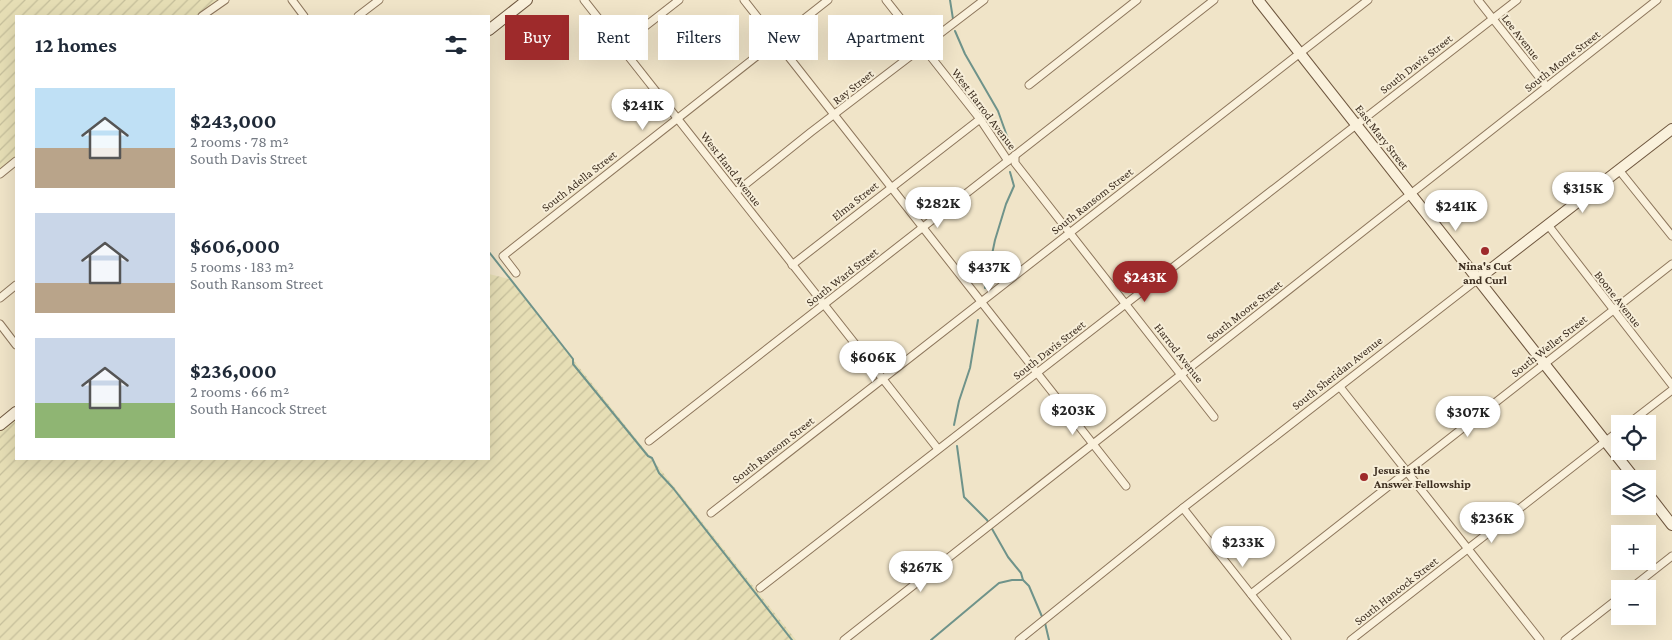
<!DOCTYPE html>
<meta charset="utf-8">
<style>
body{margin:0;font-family:"Crimson Pro",serif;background:#f6f6f7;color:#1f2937;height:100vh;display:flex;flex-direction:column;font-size:19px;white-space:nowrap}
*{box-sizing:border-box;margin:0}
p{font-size:16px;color:#747a83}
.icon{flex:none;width:28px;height:28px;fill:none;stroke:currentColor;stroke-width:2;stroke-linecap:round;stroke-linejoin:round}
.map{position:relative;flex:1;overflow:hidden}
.details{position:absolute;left:15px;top:15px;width:475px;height:445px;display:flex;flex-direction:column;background:#fff;border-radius:0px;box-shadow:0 5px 20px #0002}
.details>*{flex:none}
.guide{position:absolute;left:505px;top:15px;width:475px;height:45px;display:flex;gap:10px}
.buttons{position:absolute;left:1611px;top:415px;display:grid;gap:10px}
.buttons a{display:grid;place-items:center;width:45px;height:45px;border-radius:0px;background:#fff;box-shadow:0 5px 20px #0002;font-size:25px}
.price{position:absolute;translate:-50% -42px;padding:0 11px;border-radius:18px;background:#fff;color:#222;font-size:16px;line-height:32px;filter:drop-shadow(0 1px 2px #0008)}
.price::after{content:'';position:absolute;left:50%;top:30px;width:15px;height:11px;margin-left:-8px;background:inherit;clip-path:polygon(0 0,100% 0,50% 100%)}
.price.active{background:#9e2a2b;color:#fff}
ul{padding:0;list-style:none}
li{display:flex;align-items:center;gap:15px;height:125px;padding:0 20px}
li span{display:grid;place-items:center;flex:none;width:140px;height:100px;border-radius:0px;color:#555}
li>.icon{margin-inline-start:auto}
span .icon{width:60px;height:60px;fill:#fffc;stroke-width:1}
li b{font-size:21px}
h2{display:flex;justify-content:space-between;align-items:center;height:60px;padding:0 20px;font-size:21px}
.pill{padding:0 18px;border-radius:0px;background:#fff;box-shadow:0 5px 20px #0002;font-size:18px;line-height:45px}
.pill.active{background:#9e2a2b;color:#fff}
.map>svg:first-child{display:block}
</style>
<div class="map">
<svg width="1672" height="640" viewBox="0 0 1672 640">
<defs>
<pattern id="farmland-furrows" width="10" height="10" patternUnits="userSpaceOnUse" patternTransform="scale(1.25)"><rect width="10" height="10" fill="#e6deb5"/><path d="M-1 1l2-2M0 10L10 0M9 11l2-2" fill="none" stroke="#c6bf9b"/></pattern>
</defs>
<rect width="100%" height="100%" fill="#f0e4c8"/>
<!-- farmland -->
<g fill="url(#farmland-furrows)">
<path d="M 0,0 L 225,0 L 202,16 L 16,16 L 16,161 L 0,174 Z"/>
<path d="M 489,274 L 509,279 L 796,640 L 0,640 L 0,425 L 16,412 L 16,459 L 489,459 Z"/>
</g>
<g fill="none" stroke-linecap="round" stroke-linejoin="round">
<!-- stream -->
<g stroke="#6f938a" stroke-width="2">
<path d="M 950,0 L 953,19"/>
<path d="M 955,31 L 965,54 L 998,111 L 1012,150"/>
<path d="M 489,252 L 573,359 L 573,364 L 648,456 L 652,458 L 659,473 L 673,488 L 792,640"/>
<path d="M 985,288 L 995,240 L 1006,204 L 1014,186 L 1010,172"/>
<path d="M 954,425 L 959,401 L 970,368 L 978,320"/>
<path d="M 957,446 L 964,497 L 987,520 L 1008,557 L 1021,573 L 1023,580 L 1029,586 L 1043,619"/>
<path d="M 1045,623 L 1049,640"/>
<path d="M 931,640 L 999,583 L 1012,580 L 1023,580"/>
</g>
<!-- street casing -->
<g stroke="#8d765c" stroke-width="9">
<g id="street">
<path d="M 292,0 L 304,16"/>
<path d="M 584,0 L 938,449"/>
<path d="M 744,0 L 1126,486"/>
<path d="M 886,0 L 980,119 L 1008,161"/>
<path d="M 1478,0 L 1547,87"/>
<path d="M 202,16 L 225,0"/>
<path d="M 358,16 L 379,0"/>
<path d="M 620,46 L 679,0"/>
<path d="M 1029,85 L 1137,0"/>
<path d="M 1015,155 L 1015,163 L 1214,417"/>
<path d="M 1619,170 L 1672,236"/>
<path d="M 0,174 L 16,161"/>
<path d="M 736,192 L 811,132 L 984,0"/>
<path d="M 1548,225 L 1672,385"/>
<path d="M 792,265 L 980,119"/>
<path d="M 516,273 L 503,256 L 828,0"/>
<path d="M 0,298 L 16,285"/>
<path d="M 0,324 L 16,345"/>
<path d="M 1340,387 L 1540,640"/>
<path d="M 1628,424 L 1672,390"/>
<path d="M 649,441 L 1214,0"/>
<path d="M 1183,508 L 1287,640"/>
<path d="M 711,513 L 1368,0"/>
<path d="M 760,588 L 1517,0"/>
<path d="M 1630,589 L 1672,556"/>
<path d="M 1251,594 L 1672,264"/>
<path d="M 844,640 L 1657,0"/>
<path d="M 1019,640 L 1183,508 L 1478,279"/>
<path d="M 1351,640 L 1620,430"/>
<path d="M 1565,640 L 1620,597"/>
</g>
</g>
<!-- secondary casing -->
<g stroke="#6f573f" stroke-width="12">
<g id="secondary">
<path d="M 1258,0 L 1635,479"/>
<path d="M 489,30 L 527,0"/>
<path d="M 1478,279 L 1672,129"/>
<path d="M 0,425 L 16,412"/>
<path d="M 1648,494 L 1672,525"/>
</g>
</g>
<!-- street -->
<use href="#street" stroke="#faf1dc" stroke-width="7"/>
<!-- secondary -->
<use href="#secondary" stroke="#faf1dc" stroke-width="10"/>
</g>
<!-- markers -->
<g fill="#9e2a2b" stroke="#f7eed8" stroke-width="2">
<circle cx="1485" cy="251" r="5"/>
<circle cx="1364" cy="477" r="5"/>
</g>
<g text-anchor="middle" stroke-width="4" stroke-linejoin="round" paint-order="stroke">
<!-- street labels -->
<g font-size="12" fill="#3d2e20" stroke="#f7eed8">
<text transform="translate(1521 37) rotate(52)" y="4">Lee Avenue</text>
<text transform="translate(1562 61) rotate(-38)" y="4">South Moore Street</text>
<text transform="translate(1416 64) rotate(-38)" y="4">South Davis Street</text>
<text transform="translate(853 87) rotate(-38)" y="4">Ray Street</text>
<text transform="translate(984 109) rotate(53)" y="4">West Harrod Avenue</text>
<text transform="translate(1382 137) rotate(52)" y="4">East Mary Street</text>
<text transform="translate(731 169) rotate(52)" y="4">West Hand Avenue</text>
<text transform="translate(579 181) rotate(-38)" y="4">South Adella Street</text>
<text transform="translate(855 201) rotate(-38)" y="4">Elma Street</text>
<text transform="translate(1092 201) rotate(-38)" y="4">South Ransom Street</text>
<text transform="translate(842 277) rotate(-38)" y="4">South Ward Street</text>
<text transform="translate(1618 299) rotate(52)" y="4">Boone Avenue</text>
<text transform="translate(1244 311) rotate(-38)" y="4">South Moore Street</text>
<text transform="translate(1549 346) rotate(-38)" y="4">South Weller Street</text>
<text transform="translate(1049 350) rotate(-38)" y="4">South Davis Street</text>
<text transform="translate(1179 353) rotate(52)" y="4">Harrod Avenue</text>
<text transform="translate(1337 373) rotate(-38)" y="4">South Sheridan Avenue</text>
<text transform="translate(773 450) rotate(-38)" y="4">South Ransom Street</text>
<text transform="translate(1396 591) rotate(-38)" y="4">South Hancock Street</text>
</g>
<!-- poi labels -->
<g font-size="12" font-weight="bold" fill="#3d2e20" stroke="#f7eed8">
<text x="1485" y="270">Nina's Cut<tspan x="1485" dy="14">and Curl</tspan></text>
<text x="1374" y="474" text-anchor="start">Jesus is the<tspan x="1374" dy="14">Answer Fellowship</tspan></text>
</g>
</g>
</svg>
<div class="buttons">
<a><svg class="icon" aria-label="locate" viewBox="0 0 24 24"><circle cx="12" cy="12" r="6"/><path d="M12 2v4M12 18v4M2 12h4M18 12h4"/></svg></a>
<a><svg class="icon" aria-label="layers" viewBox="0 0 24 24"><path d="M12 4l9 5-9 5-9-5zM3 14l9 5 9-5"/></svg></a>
<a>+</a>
<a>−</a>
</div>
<b class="price" style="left:643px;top:131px">$241K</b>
<b class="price" style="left:1583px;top:214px">$315K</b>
<b class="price" style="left:938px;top:229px">$282K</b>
<b class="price" style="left:1456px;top:232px">$241K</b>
<b class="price" style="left:989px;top:293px">$437K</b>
<b class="price active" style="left:1145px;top:303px">$243K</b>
<b class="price" style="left:873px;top:383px">$606K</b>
<b class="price" style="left:1073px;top:436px">$203K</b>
<b class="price" style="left:1468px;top:438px">$307K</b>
<b class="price" style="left:1492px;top:544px">$236K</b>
<b class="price" style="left:1243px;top:568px">$233K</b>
<b class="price" style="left:921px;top:593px">$267K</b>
<div class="guide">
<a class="pill active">Buy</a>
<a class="pill">Rent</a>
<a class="pill">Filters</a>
<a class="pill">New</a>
<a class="pill">Apartment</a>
</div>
<section class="details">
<h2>12 homes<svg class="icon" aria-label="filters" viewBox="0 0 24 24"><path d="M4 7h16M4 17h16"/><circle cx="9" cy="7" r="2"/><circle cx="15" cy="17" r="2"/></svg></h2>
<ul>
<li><span style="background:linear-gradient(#bfe0f5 60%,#b9a48a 0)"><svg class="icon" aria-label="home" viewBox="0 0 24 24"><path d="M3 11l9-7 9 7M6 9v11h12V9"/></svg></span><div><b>$243,000</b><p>2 rooms · 78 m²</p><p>South Davis Street</p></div></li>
<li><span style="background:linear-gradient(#c9d6e8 70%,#b9a48a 0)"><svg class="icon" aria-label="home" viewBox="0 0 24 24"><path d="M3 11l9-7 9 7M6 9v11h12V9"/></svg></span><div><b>$606,000</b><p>5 rooms · 183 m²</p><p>South Ransom Street</p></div></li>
<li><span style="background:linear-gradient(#c9d6e8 65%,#8fb573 0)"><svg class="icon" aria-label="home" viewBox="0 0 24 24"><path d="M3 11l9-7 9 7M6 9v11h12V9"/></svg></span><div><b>$236,000</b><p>2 rooms · 66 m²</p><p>South Hancock Street</p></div></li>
</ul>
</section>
</div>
